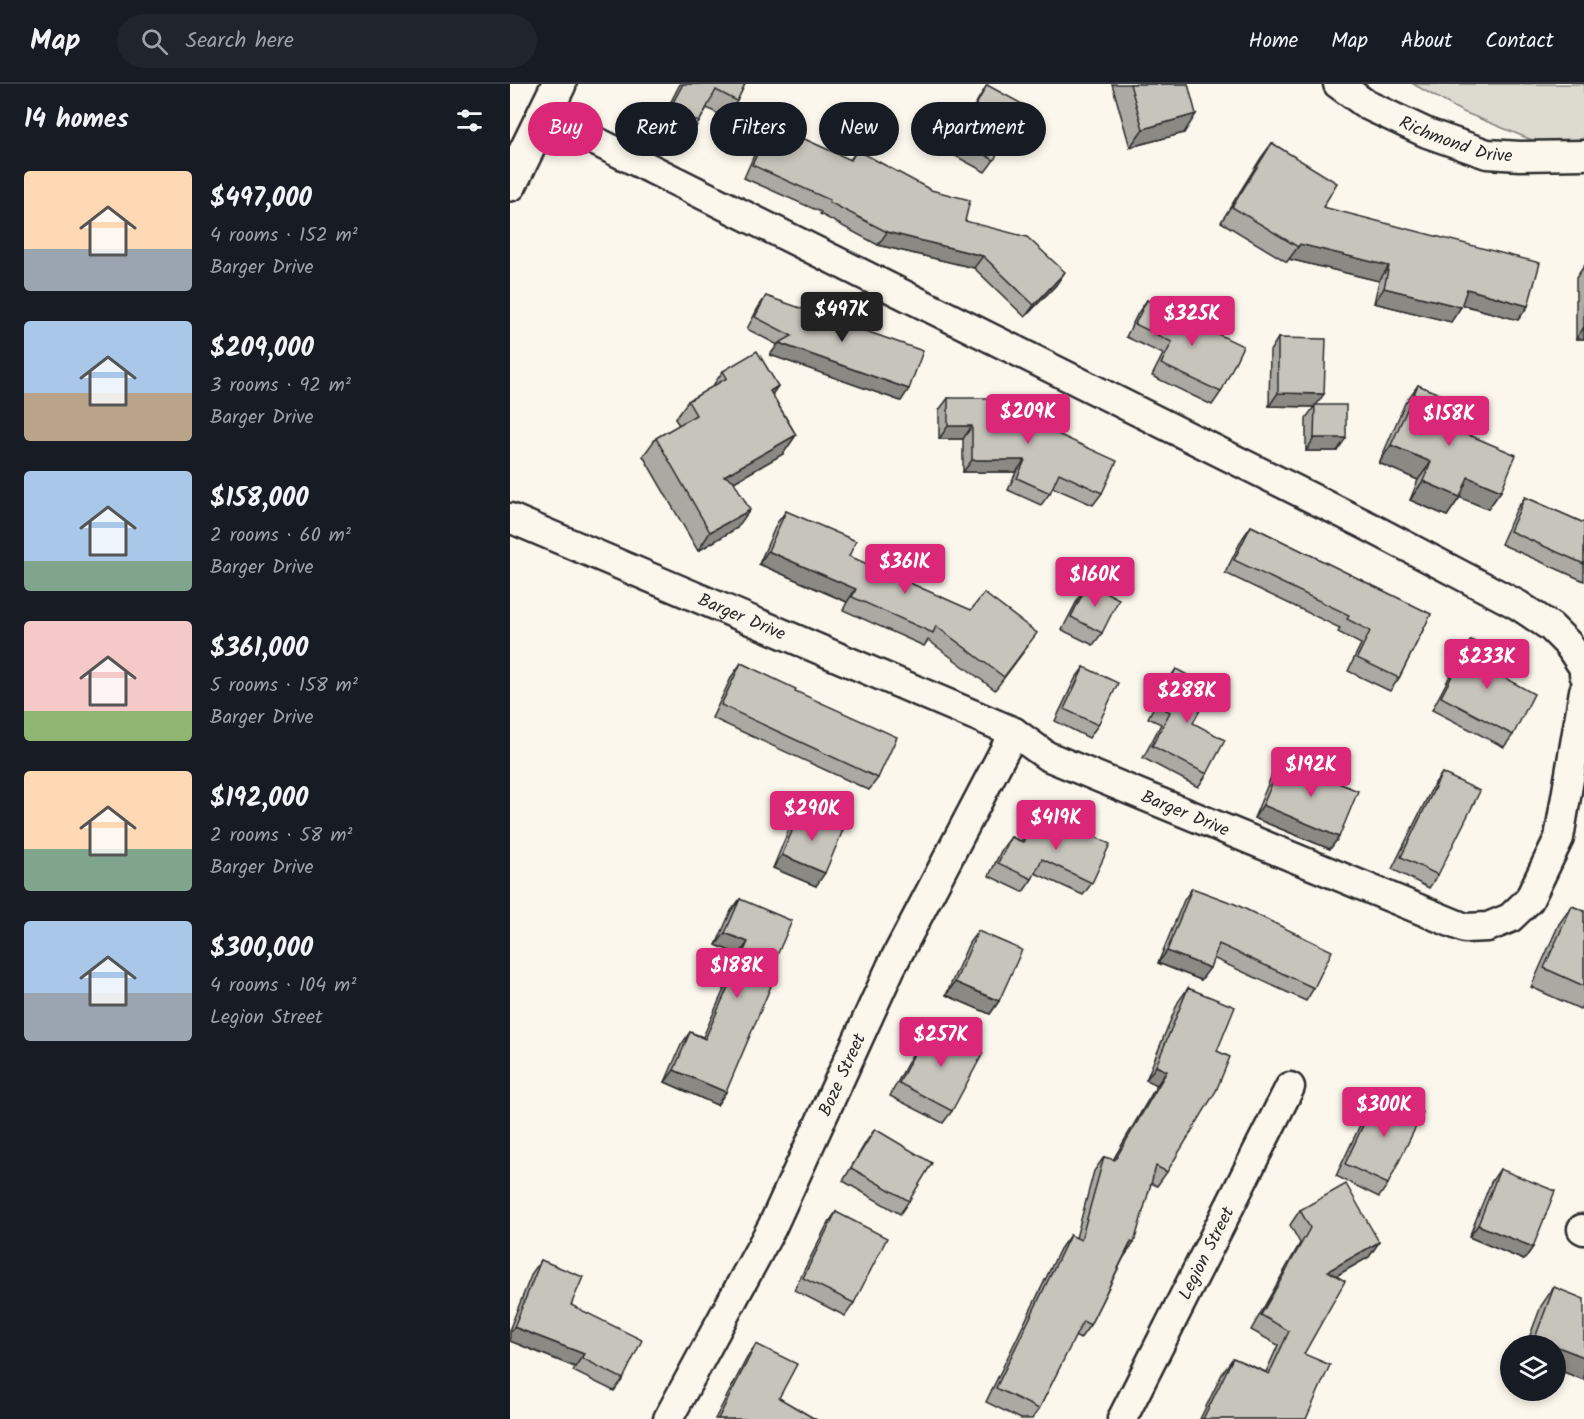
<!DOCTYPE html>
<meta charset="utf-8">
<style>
body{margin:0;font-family:Kalam,sans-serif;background:#20242c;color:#f1f3f6;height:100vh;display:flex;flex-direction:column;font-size:22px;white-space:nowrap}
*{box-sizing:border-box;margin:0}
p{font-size:20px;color:#9ea1a6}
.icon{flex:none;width:33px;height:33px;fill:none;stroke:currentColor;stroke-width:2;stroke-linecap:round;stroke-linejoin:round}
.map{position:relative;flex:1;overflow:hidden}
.details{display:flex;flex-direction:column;background:#171b24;width:510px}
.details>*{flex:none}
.banner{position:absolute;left:18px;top:18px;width:570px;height:54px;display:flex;gap:12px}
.buttons{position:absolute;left:990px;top:1251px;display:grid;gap:12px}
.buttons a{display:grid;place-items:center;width:66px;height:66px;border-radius:50%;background:#171b24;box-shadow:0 3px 9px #0003;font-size:30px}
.price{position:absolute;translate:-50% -51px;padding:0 14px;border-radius:6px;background:#db2777;color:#fff;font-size:20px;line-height:39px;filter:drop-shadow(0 2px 3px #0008)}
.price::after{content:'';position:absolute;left:50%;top:36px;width:18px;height:14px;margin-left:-9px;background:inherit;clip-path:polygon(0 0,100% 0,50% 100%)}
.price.on{background:#222;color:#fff}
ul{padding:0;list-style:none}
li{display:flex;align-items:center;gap:18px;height:150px;padding:0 24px}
li span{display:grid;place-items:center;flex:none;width:168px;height:120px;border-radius:6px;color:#555}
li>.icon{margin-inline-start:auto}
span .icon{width:72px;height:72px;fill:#fffc;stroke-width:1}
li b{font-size:26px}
h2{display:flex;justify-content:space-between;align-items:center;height:72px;padding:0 24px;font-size:26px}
.tag{padding:0 21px;border-radius:27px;background:#171b24;box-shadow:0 3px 9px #0003;font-size:21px;line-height:54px}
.tag.on{background:#db2777;color:#fff}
header{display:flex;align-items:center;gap:36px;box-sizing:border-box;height:84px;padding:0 30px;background:#171b24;border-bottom:2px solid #363941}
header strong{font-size:28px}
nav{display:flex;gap:33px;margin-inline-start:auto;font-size:21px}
.search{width:420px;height:54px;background:#20242c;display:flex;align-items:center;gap:15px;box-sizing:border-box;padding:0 21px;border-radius:33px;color:#9ea1a6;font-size:22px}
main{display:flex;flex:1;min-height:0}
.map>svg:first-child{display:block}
</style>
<header>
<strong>Map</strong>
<div class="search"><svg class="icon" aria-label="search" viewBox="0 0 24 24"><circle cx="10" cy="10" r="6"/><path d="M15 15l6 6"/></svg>Search here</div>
<nav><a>Home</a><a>Map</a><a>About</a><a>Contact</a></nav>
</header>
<main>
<section class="details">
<h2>14 homes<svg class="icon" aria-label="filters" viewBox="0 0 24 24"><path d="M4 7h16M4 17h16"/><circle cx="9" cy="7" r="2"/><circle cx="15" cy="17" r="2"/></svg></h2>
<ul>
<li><span style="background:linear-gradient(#ffd9b3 65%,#9aa5b1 0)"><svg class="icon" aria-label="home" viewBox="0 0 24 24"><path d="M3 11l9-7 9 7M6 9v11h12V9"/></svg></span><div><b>$497,000</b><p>4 rooms · 152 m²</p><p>Barger Drive</p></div></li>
<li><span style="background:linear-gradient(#a9c7e8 60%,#b9a48a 0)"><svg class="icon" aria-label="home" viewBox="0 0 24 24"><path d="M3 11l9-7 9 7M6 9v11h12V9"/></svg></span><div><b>$209,000</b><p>3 rooms · 92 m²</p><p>Barger Drive</p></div></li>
<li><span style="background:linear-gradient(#a9c7e8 75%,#7fa58c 0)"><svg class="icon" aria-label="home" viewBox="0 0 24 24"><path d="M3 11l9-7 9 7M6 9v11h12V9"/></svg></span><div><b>$158,000</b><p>2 rooms · 60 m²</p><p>Barger Drive</p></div></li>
<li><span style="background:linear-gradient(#f6c9c9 75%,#8fb573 0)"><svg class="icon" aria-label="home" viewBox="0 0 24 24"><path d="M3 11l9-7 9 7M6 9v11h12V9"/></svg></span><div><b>$361,000</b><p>5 rooms · 158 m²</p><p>Barger Drive</p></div></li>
<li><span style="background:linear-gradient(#ffd9b3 65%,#7fa58c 0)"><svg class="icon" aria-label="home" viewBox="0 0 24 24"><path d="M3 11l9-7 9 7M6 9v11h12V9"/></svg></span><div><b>$192,000</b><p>2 rooms · 58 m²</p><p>Barger Drive</p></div></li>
<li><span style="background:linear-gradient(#a9c7e8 60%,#9aa5b1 0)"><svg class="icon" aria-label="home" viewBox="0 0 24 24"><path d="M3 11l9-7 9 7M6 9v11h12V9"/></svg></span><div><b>$300,000</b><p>4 rooms · 104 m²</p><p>Legion Street</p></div></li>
</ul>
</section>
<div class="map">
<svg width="1074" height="1335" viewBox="0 0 1074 1335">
<rect width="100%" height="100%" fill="#fbf7ec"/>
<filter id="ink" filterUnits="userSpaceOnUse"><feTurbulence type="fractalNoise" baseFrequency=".0167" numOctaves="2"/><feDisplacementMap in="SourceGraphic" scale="12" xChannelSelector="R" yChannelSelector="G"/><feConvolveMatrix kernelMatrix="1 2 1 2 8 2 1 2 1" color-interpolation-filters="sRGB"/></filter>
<g filter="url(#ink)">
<!-- green -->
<path fill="#dddad0" stroke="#84827e" stroke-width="1.5" d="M 903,0 L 1074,0 L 1074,61 L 1044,65 L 951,27 Z"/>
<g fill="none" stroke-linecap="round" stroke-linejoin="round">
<!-- minor casing -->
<g stroke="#2b2b2b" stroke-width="33">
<g id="minor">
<path id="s1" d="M 828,0 L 857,21 L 917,49 L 977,70 L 1010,72 L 1074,71"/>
<path d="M 33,31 L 854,440 L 1008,521 L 1041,543 L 1058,560 L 1074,584 L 1074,590"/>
<path id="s2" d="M 0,434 L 504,648 L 537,672 L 955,844 L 978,843 L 1000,834 L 1019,816 L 1049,754 L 1074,607"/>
<path d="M 1072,1145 L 1074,1146"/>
<path id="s3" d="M 158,1335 L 262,1143 L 381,883 L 504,648"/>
<path id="s4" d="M 612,1335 L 780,1003"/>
</g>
</g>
<!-- secondary casing -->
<g stroke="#2b2b2b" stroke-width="38">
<path id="secondary" d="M 0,100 L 49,0"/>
</g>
<!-- minor -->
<use href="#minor" stroke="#fbf7ec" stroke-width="28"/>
<!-- secondary -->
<use href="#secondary" stroke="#fbf7ec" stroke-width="33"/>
</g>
<!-- wall -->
<g fill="#aba9a2" stroke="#2b2b2b" stroke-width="1.5">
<path d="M 170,0 L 235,0 L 227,17 L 216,34 L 197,24 L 189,38 L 178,55 L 149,41 Z"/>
<path d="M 602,0 L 678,0 L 674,49 L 620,63 Z"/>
<path d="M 477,1 L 484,76 L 475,88 L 438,68 L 469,14 Z"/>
<path d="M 261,40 L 340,76 L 347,66 L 455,137 L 546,201 L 515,233 L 464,184 L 368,161 L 310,130 L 311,128 L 234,94 L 252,53 Z"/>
<path d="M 762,59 L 813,123 L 1018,222 L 1008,236 L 952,221 L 941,238 L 864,219 L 869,197 L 779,175 L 777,178 L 711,138 L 751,74 Z"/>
<path d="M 1074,182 L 1074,255 L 1066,255 L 1066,194 Z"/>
<path d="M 256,212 L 391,317 L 260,271 L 268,261 L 237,245 L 248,224 Z"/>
<path d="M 637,216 L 711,308 L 702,321 L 642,292 L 653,270 L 616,253 L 628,229 Z"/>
<path d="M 768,254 L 807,321 L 827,367 L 796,367 L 796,334 L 804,323 L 759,322 L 760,267 Z"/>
<path d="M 213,287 L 268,302 L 262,310 L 286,351 L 273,370 L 224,398 L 227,444 L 188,467 L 133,372 L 146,354 L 169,341 L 165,335 L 178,317 L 202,303 Z"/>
<path d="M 908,301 L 931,339 L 991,407 L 978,425 L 950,413 L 937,432 L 900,416 L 908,396 L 869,379 L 895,319 Z"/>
<path d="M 438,314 L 497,327 L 592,409 L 583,421 L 542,403 L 540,409 L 531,421 L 498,406 L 506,388 L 453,388 L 453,355 L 429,355 L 429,326 Z"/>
<path d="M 1015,413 L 1074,439 L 1074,497 L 991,460 L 1006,426 Z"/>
<path d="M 276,427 L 339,472 L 518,562 L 485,606 L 418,556 L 414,562 L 333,526 L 337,518 L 249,480 L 267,439 Z"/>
<path d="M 741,442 L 921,530 L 889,594 L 880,607 L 838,587 L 851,560 L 828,548 L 830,544 L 715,489 L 732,455 Z"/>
<path d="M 578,499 L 592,549 L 583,561 L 552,546 L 570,511 Z"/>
<path d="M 961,556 L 1003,651 L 994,663 L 922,626 L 952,569 Z"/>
<path d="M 231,579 L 285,607 L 368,694 L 359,706 L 202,634 L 222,592 Z"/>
<path d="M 574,583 L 588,641 L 579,654 L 545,637 L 565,595 Z"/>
<path d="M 666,585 L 683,639 L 697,690 L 688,703 L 633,674 L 651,640 L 638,634 L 657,598 Z"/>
<path d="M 772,676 L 829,753 L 820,765 L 744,734 L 763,688 Z"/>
<path d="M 932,689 L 928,791 L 919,804 L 882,785 L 923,702 Z"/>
<path d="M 290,728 L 306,802 L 263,784 L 281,740 Z"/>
<path d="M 548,735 L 582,799 L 573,811 L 525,789 L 522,795 L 513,808 L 479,792 L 492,765 L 501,753 L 511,757 L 515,750 L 523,737 L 540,745 Z"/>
<path d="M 682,804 L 804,904 L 796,917 L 703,874 L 691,896 L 648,879 L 674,816 Z"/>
<path d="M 230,815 L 255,899 L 216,1008 L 207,1021 L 155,998 L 171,961 L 180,948 L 193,953 L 229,871 L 206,861 L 221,827 Z"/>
<path d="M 1062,822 L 1074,827 L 1074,919 L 1070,925 L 1021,903 L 1049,840 Z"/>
<path d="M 468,847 L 489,917 L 480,930 L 436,911 L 459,859 Z"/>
<path d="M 678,904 L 657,1088 L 647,1102 L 641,1099 L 614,1173 L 580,1241 L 570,1255 L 565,1252 L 529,1325 L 522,1335 L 511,1335 L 476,1318 L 550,1165 L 560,1151 L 566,1154 L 584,1087 L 594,1073 L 603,1076 L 647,1001 L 636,996 L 668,918 Z"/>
<path d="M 419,941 L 442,1027 L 433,1039 L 380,1012 L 411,954 Z"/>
<path d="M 869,1007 L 878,1100 L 869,1113 L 826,1092 L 860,1020 Z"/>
<path d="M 365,1045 L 399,1117 L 390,1130 L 333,1097 L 356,1058 Z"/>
<path d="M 990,1085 L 1023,1163 L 1014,1176 L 959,1153 L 981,1098 Z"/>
<path d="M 790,1126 L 869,1158 L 859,1173 L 826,1192 L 794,1270 L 796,1335 L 690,1335 L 713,1288 L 723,1274 L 756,1288 L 768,1261 L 741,1246 L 790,1159 L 780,1141 Z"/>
<path d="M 326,1128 L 344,1219 L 335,1232 L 284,1206 L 317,1141 Z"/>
<path d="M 31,1176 L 113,1295 L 104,1307 L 63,1287 L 65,1283 L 0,1257 L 0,1244 L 22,1189 Z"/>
<path d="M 1044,1203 L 1074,1296 L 1046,1285 L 1046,1262 L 1016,1262 L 1031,1222 Z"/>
<path d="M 246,1260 L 269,1314 L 305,1335 L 205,1335 L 238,1272 Z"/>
</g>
<!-- shaded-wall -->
<g fill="#8b8984" stroke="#2b2b2b" stroke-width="1.5">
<path d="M 686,30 L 674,49 L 620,63 L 633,45 Z"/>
<path d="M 377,148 L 473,172 L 464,184 L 368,161 Z"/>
<path d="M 790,160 L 879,182 L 869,197 L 779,175 Z"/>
<path d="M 555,188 L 546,201 L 515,233 L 524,221 Z"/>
<path d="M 874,204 L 951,223 L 941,238 L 864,219 Z"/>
<path d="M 957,205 L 1018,222 L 1008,236 L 946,219 Z"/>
<path d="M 1074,243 L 1074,255 L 1066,255 Z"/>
<path d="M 269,259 L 399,305 L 391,317 L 260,271 Z"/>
<path d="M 268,302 L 255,321 L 260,307 Z"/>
<path d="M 768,309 L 814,310 L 805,323 L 805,321 L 804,323 L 759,322 Z"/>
<path d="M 438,342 L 462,342 L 453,355 L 429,355 Z"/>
<path d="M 286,351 L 273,370 L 201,411 L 214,392 Z"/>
<path d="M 804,354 L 836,354 L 827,367 L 796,367 Z"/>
<path d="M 881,361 L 921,378 L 908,396 L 869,379 Z"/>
<path d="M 462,376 L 515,376 L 506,388 L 453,388 Z"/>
<path d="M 958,393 L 991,407 L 978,425 L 946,412 Z"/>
<path d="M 913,397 L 950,413 L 937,432 L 900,416 Z"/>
<path d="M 240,426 L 227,444 L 188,467 L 200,448 Z"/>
<path d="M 258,467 L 346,505 L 337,518 L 249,480 Z"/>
<path d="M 753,721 L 829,753 L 820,765 L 744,734 Z"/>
<path d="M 272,771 L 315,789 L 306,802 L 263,784 Z"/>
<path d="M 215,849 L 238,858 L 229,871 L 206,861 Z"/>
<path d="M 657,867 L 700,884 L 691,896 L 648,879 Z"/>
<path d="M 445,898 L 489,917 L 480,930 L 436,911 Z"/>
<path d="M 646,982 L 657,987 L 647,1001 L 636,996 Z"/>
<path d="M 164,986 L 216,1008 L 207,1021 L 155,998 Z"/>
<path d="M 968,1141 L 1023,1163 L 1014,1176 L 959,1153 Z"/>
<path d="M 621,1158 L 624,1159 L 614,1173 Z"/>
<path d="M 869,1158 L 859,1173 L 808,1202 L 818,1187 Z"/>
<path d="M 4,1243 L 74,1270 L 65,1283 L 0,1257 L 0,1248 Z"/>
<path d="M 1025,1254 L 1044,1262 L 1020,1262 Z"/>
<path d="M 1046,1262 L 1074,1273 L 1074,1296 L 1046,1285 Z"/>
</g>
<!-- building -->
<g fill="#c7c4bc" stroke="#2b2b2b" stroke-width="1.5">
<path d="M 173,0 L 235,0 L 227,17 L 206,6 L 189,38 L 160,24 Z"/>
<path d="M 620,0 L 678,0 L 686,30 L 633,45 Z"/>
<path d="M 477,1 L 514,21 L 484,76 L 447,56 Z"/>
<path d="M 261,40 L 341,76 L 347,66 L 421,106 L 460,116 L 455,137 L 517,153 L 555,188 L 524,221 L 473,172 L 377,148 L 319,118 L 320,116 L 242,81 Z"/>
<path d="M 762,59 L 827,99 L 813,123 L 1030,179 L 1018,222 L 957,205 L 951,223 L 874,204 L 879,182 L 790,160 L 788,163 L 722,123 Z"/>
<path d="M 256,212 L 413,267 L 399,305 L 269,259 L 282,252 L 245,233 Z"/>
<path d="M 637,216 L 733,262 L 711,308 L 651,280 L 662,258 L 625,240 Z"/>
<path d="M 768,254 L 816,255 L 814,310 L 768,309 Z"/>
<path d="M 247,267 L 268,302 L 260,307 L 286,351 L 214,392 L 223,396 L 240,426 L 200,448 L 146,354 L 186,331 L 178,317 L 217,294 L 213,287 Z"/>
<path d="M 908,301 L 941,315 L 931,339 L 1006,371 L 991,407 L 958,393 L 950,413 L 913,397 L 921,378 L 881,361 Z"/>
<path d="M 438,314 L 497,314 L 497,327 L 607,377 L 592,409 L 549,389 L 540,409 L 507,394 L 515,376 L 462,376 L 462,342 L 438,342 Z"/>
<path d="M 805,321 L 836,321 L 836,354 L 804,354 Z"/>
<path d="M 1015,413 L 1074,439 L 1074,480 L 1000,447 Z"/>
<path d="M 276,427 L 346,457 L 339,472 L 461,526 L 474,509 L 527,549 L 494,593 L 426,542 L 423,549 L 342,513 L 346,505 L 258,467 Z"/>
<path d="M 741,442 L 921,530 L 889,594 L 847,574 L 860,547 L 837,535 L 839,531 L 724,476 Z"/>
<path d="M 578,499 L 609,515 L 592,549 L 561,533 Z"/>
<path d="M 961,556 L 991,572 L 982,587 L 1024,610 L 1003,651 L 931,613 Z"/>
<path d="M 231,579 L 286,605 L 285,607 L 387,653 L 368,694 L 211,621 Z"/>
<path d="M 574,583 L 608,599 L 588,641 L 554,625 Z"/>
<path d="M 666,585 L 702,604 L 683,639 L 715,656 L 697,690 L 642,662 L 660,628 L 647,621 Z"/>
<path d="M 772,676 L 848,707 L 829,753 L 753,721 Z"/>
<path d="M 932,689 L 970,707 L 928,791 L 891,773 Z"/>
<path d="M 290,728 L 333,746 L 315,789 L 272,771 Z"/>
<path d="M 548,735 L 600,760 L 582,799 L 532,775 L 522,795 L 488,779 L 501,753 L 513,758 L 523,737 L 542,746 Z"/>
<path d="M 682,804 L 725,820 L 822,867 L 804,904 L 709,860 L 700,884 L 657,867 Z"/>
<path d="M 230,815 L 282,837 L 255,899 L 261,902 L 216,1008 L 164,986 L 180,948 L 195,955 L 238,858 L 215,849 Z"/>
<path d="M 1062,822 L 1074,827 L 1074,902 L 1034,884 Z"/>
<path d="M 468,847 L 512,866 L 489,917 L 445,898 Z"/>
<path d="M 678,904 L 725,923 L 707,967 L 720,973 L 706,1007 L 657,1088 L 646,1082 L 624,1159 L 621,1158 L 580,1241 L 573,1237 L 529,1325 L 486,1304 L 560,1151 L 571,1156 L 594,1073 L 605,1076 L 657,987 L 646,982 Z"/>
<path d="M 419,941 L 473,969 L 442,1027 L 389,999 Z"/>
<path d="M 869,1007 L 913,1028 L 878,1100 L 835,1080 Z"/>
<path d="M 365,1045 L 422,1079 L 399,1117 L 341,1084 Z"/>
<path d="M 990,1085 L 1045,1107 L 1023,1163 L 968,1141 Z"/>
<path d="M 836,1100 L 869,1158 L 818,1187 L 835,1197 L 794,1270 L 820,1281 L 796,1335 L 693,1335 L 723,1274 L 759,1290 L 779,1247 L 751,1231 L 800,1144 L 790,1126 Z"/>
<path d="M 326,1128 L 377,1154 L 344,1219 L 293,1194 Z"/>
<path d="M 31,1176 L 73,1193 L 61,1221 L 132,1256 L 113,1295 L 72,1274 L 74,1270 L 4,1243 Z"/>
<path d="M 1044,1203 L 1074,1215 L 1074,1273 L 1025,1254 Z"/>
<path d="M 246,1260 L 287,1280 L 269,1314 L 305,1335 L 208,1335 Z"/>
</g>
</g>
<g text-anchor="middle" stroke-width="5" stroke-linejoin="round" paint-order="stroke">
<!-- street labels -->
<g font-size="18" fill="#2b2b2b" stroke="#fbf7ec">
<text dy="6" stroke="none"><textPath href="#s1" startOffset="132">Richmond Drive</textPath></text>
<text dy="6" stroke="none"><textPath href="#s2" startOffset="252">Barger Drive</textPath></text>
<text dy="6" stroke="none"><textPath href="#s2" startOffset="738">Barger Drive</textPath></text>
<text dy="6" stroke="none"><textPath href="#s3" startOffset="386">Boze Street</textPath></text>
<text dy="6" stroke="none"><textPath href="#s4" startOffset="186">Legion Street</textPath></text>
</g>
</g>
</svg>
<div class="buttons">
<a><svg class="icon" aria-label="layers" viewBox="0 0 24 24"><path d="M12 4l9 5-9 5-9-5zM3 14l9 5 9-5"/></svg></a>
</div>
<b class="price on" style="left:332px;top:259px">$497K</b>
<b class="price" style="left:682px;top:263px">$325K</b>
<b class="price" style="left:518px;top:361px">$209K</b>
<b class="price" style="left:939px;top:363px">$158K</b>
<b class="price" style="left:395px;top:511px">$361K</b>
<b class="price" style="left:585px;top:524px">$160K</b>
<b class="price" style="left:977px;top:606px">$233K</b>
<b class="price" style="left:677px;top:640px">$288K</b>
<b class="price" style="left:801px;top:714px">$192K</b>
<b class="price" style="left:302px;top:758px">$290K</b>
<b class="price" style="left:546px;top:767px">$419K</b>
<b class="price" style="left:227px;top:915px">$188K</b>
<b class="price" style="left:431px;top:984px">$257K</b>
<b class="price" style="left:874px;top:1054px">$300K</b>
<div class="banner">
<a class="tag on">Buy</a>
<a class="tag">Rent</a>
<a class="tag">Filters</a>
<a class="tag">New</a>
<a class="tag">Apartment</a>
</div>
</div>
</main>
